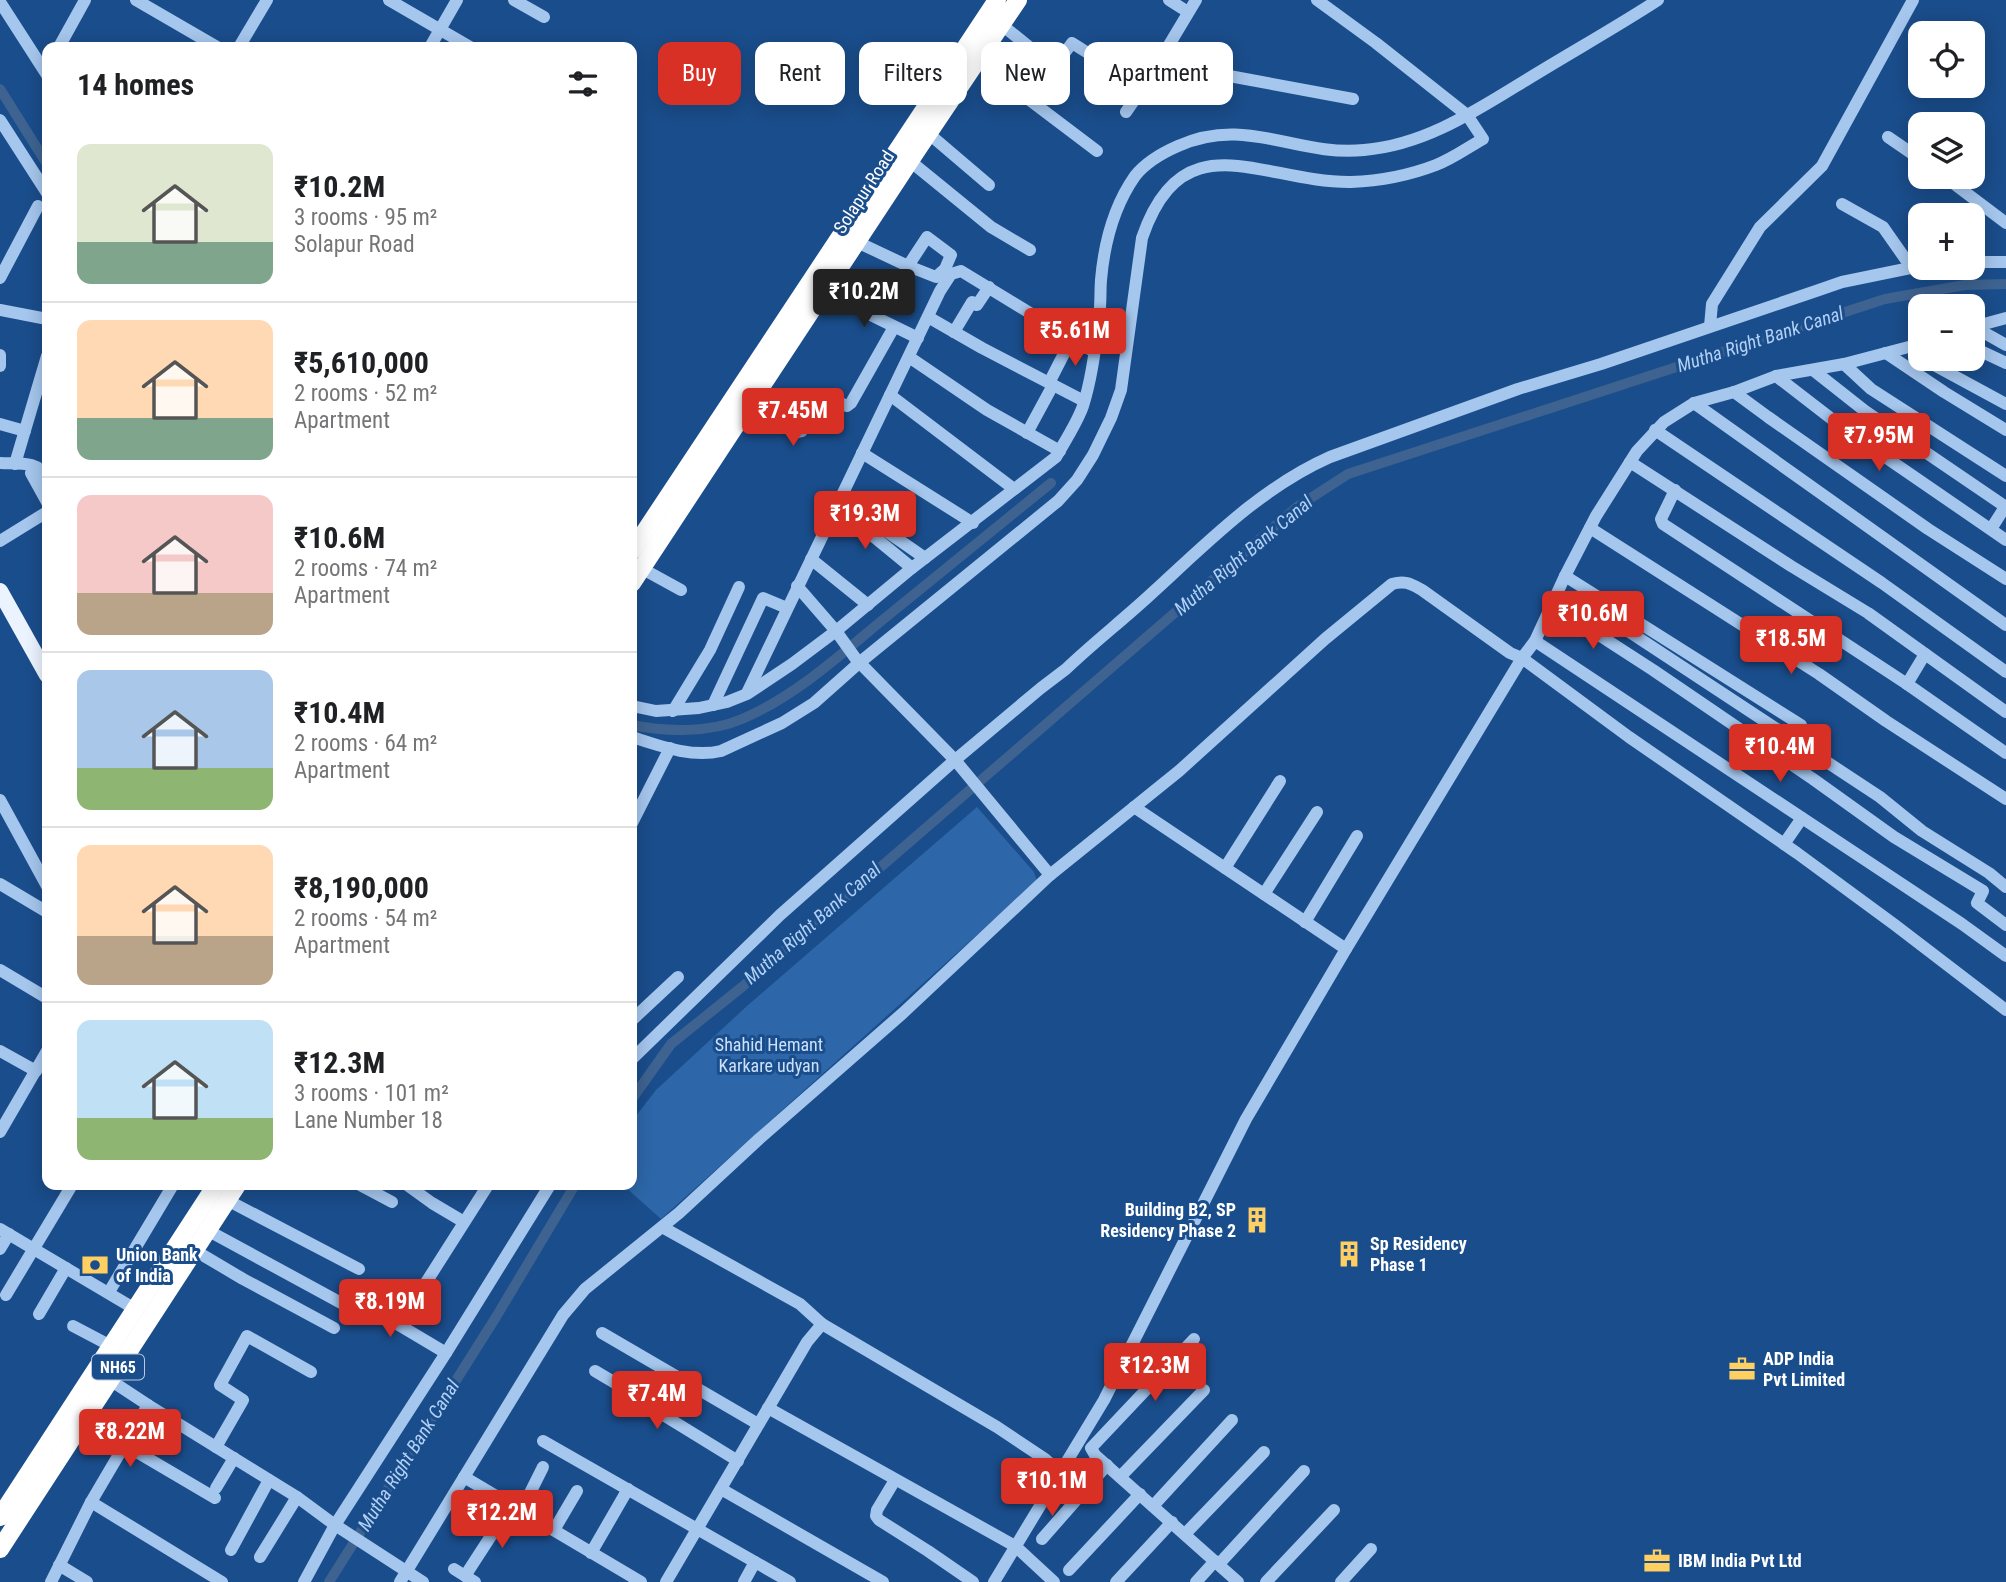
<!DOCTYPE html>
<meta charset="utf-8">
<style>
body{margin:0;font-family:"Roboto Condensed",sans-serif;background:#f2f2f2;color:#202124;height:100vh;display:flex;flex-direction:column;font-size:26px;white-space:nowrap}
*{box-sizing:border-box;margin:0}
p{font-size:23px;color:#757577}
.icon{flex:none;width:38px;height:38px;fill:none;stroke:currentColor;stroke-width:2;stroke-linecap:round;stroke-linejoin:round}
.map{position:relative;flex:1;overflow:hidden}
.drawer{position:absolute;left:42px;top:42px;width:595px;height:1148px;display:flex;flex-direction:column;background:#fff;border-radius:14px;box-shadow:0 4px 18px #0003}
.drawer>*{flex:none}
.hud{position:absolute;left:658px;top:42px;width:665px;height:63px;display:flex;gap:14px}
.controls{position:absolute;left:1908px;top:21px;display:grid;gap:14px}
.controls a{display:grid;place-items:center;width:77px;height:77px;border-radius:14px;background:#fff;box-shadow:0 4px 18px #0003;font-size:35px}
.price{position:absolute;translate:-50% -60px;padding:0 16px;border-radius:7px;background:#d93025;color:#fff;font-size:23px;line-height:46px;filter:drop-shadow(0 2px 4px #0008)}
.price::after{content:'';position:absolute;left:50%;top:42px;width:21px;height:16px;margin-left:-10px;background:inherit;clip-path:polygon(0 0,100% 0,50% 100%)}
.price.selected{background:#222;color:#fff}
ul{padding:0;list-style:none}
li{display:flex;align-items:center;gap:21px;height:175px;padding:0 35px}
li+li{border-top:2px solid #e0e0e0}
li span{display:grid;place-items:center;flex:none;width:196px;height:140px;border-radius:14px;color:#555}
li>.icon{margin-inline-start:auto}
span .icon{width:84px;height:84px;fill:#fffc;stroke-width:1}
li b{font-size:30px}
h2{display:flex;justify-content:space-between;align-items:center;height:84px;padding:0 35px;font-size:30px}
.tag{padding:0 24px;border-radius:14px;background:#fff;box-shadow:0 4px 18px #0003;font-size:24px;line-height:63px}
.tag.selected{background:#d93025;color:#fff}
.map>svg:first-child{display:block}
</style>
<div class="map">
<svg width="2006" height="1582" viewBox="0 0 2006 1582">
<rect width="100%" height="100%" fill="#1a4d8b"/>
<!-- green -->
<path fill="#2d67a9" d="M 977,807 L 1034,872 L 1037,881 L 661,1219 L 623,1185 L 632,1185 L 632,1121 L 656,1090 L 747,1006 Z"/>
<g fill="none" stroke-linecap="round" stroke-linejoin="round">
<!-- canal -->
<g stroke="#3e6390" stroke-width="10">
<path d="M 0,89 L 47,164"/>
<path d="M 632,725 C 666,732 710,733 742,719 C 796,696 840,655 885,618 C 941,573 996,528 1051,483"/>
<path d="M 632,1099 L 671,1044 L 742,987 L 1297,507 L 1348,474 L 1885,299 L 1965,285 L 2006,284"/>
<path d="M 329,1582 L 496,1317 L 575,1185"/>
</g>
<!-- minor -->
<g stroke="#a5c6ed" stroke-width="12">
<path d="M 136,0 L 217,47"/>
<path d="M 389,0 L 470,47"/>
<path d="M 514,0 L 544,17"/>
<path d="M 1169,0 L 1188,12"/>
<path d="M 0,2 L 47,75"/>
<path d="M 1002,25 L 1054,67 L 1072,43 L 1131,80"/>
<path d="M 59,47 L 85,0"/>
<path d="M 239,47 L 267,0"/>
<path d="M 430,47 L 457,0"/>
<path d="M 978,61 L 1097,151"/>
<path d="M 1148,80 L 1213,73 L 1353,99"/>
<path d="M 1126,112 L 1148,80 L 1196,0"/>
<path d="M 0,120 L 47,193"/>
<path d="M 928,133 L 989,185"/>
<path d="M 1888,137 L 1920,159"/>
<path d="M 910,161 L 991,227 L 1030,250"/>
<path d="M 1945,177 L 2006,223"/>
<path d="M 1842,204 L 1883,227 L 1911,267"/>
<path d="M 857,242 L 908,266 L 936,277 L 945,269 L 951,255 L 927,237 L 908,266"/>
<path d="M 1972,262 L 2006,262"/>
<path d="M 0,278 L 38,206"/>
<path d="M 824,292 L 918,338"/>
<path d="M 0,310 L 47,319"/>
<path d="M 928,317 L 982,348 L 1084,401"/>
<path d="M 1710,326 L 1712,304 L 1760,227 L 1822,166 L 1913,0"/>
<path d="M 1973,327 L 2006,318"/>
<path d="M 1974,327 L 2006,345"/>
<path d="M 954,332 L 972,302 L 977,305 L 989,287"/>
<path d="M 1972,347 L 2006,363"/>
<path d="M 1886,353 L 1944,392 L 2006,430"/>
<path d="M 0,355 L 0,366"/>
<path d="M 909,357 L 987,410 L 1060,451"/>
<path d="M 1923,359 L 2006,404"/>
<path d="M 1844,364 L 1871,389 L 2006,476"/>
<path d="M 1813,370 L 1865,411 L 2006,507"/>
<path d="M 1776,376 L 1846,430 L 2006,540"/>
<path d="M 1049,383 L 1072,338"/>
<path d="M 1734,392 L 1768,417 L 1928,529 L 2006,579"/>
<path d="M 890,395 L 1014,489"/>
<path d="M 1694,403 L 2006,625"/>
<path d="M 748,408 L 797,432 L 802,431 L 819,396 C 830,389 837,404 847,406 L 851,403 L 894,327"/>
<path d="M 0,424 L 25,431"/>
<path d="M 1655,430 L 1882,583 L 2006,672"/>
<path d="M 1027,433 L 1053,385"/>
<path d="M 862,453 L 973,523"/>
<path d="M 1630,462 L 1791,566 L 1868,613 L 2006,712"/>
<path d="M 0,463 C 18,464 38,460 47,478"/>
<path d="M 15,464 L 47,356"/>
<path d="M 31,473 L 47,502"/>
<path d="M 1675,490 L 1661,519 L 1663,524 L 1907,684 L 2006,753"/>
<path d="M 840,499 L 925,558"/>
<path d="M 834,513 L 873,536 L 912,568"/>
<path d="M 1590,528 L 1819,674 L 1886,721 L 2006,799"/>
<path d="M 1991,529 L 2005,507"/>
<path d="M 0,541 L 47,512"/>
<path d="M 811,559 L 868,605"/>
<path d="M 641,568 L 681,590"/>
<path d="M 1565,576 L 1801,725"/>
<path d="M 797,586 L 836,631 L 856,659 L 955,760 L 1050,875"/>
<path d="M 1551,604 L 1653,670 L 1813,779 L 1894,837 L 1983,891 L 1977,903 L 2006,925"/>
<path d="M 1628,631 L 1880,797 L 1922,831 L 1989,873 L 2006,887"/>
<path d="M 1535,641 L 1962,924 L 2006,956"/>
<path d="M 1907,684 L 1925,654"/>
<path d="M 747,693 L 940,291 L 951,274 L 961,271 L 1094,352"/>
<path d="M 713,705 L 763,598 L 787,608"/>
<path d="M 632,706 L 656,711 L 699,708 L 727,702 L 747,694 L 792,664 L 836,631 L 912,568 L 1056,457 C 1065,441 1077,423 1083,406 C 1092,378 1096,346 1099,317 C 1101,305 1100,293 1101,280 C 1104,245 1114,206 1135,176 C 1146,162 1162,153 1178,146 C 1247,115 1296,157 1364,150 C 1428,145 1483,106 1536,74 C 1577,49 1618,26 1658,0"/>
<path d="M 673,711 L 710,650 L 739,587"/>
<path d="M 632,737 C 660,746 692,758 721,751 L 782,723 L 814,703 L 859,663 L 1058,501 L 1077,480 L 1093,455 L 1111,418 L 1121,390 L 1142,238 C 1183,118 1262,183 1351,182 C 1379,181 1410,175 1436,165 C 1452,159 1467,148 1483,139 L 1467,115 L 1376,43 L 1317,0"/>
<path d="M 0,800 L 47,886"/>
<path d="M 1134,807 L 1346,949"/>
<path d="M 632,823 L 670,748"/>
<path d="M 1784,844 L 1802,818"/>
<path d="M 1225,868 L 1280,781"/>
<path d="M 0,884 L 47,912"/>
<path d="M 1264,894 L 1317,812"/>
<path d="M 1305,922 L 1357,836"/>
<path d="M 0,970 L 47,998"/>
<path d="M 632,1020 L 678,977"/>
<path d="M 0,1051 L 36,1071"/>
<path d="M 632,1059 L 780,915 L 955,760 L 1041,688 L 1066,669 C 1093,643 1123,620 1151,594 C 1206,544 1260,488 1330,457 L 1518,389 L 1601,364 L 1816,291 L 1842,282 L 1920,266"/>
<path d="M 0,1132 L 47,1051"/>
<path d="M 360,1185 L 392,1202"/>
<path d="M 407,1185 L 432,1203 L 464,1222"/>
<path d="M 227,1200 L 359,1269"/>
<path d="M 662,1227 L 800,1304 L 822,1324 L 807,1342 L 666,1582"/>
<path d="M 0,1229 L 135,1309"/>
<path d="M 207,1230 L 343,1304 L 399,1325 L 446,1353"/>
<path d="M 0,1249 L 9,1234"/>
<path d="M 194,1250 L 243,1279 L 334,1328"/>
<path d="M 109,1292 L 173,1185"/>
<path d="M 6,1295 L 72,1185"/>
<path d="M 39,1314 L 66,1268"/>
<path d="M 822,1324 L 997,1427 L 1045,1459 L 1061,1473"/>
<path d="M 399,1325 L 488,1185"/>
<path d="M 73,1326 L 111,1346"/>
<path d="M 602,1333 L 758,1424"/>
<path d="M 1194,1339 L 1091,1448 L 1095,1455 L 1238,1582"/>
<path d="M 595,1371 L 659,1409 L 660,1413 L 738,1461"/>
<path d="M 148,1405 L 297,1497 L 335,1525 L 423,1582"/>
<path d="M 768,1408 L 1015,1546 L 1054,1582"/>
<path d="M 543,1441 L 790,1582"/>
<path d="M 125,1445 L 215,1498"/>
<path d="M 216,1447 L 243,1400 L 220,1385 L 247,1336 L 311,1372"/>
<path d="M 464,1477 L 641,1582"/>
<path d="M 1120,1477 L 1204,1390"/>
<path d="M 895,1480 L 877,1510 L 876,1516 L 879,1520 L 928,1551 L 973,1582"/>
<path d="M 216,1488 L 234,1458"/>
<path d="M 721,1489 L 883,1582"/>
<path d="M 91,1502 L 222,1582"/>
<path d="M 1153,1506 L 1232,1420"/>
<path d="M 521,1511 L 543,1467"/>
<path d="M 554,1530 L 577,1491"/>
<path d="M 1185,1534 L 1264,1452"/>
<path d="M 1042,1539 L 1107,1465"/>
<path d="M 231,1550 L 269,1480"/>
<path d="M 591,1553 L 628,1489"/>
<path d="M 260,1557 L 297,1497"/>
<path d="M 1219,1564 L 1304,1471"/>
<path d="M 59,1565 L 87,1582"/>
<path d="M 454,1569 L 475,1582"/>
<path d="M 1069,1570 L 1140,1494"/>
<path d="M 465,1576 L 511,1505"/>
<path d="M 51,1582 L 91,1502 L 148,1405 L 110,1380"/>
<path d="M 304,1582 L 335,1525 L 446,1353 L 550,1185"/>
<path d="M 400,1582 L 563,1315 L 585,1289 L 679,1213 L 759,1139 L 903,1013 L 1050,875 L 1179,771 L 1325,639 L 1392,584 C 1405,580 1411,584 1422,590 L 1510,653 L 1522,658 L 1535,641 L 1565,576 L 1596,516 L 1637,451 L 1664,422 L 1694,403 L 1734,392 L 1776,376 L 1844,364 L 1920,344"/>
<path d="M 744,1582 L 755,1562"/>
<path d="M 994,1582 L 1104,1400 L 1246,1119 L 1346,949 L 1522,658 L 1629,737 L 1797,853 L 1895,925 L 2006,1010"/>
<path d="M 1116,1582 L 1172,1522"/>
<path d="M 1196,1582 L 1215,1561"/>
<path d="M 1266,1582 L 1334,1510"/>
<path d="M 1341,1582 L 1371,1549"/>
</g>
<!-- major -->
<path stroke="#ebf3ff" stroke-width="16" d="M 0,591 L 47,675"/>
<!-- highway -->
<g stroke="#fff" stroke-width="18">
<path d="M 632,551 L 997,0"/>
<path d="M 632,583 L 917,150 L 1018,0"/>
<path d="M 0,1517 L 216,1185"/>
<path d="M 0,1549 L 237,1185"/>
</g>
</g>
<!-- icons -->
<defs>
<g id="building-bare" transform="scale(2.1)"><path d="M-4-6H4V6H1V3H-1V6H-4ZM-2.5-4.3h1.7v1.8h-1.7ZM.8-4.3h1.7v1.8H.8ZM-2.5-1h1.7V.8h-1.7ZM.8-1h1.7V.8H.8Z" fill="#ffd061" stroke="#1a4d8b" stroke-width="2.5" paint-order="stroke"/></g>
<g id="bank-bare" transform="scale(2.1)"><path d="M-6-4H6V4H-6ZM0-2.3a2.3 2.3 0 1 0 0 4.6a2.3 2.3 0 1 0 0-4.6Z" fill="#ffd061" stroke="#1a4d8b" stroke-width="2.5" paint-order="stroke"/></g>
<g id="office-bare" transform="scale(2.1)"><path d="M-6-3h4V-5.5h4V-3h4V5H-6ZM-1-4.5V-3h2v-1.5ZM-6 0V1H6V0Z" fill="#ffd061" stroke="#1a4d8b" stroke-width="2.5" paint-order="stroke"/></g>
</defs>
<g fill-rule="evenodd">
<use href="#building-bare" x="1257" y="1220"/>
<use href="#building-bare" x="1349" y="1254"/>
<use href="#bank-bare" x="95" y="1265"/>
<use href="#office-bare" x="1742" y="1369"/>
<use href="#office-bare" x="1657" y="1561"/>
</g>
<g text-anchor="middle" stroke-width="6" stroke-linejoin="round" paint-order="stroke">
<!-- shield labels -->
<rect fill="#1a4d8b" stroke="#bacadc" stroke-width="2" x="92" y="1354.5" width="52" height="25" rx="5"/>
<g font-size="16" font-weight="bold" fill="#fff">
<text x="118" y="1373">NH65</text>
</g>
<!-- street labels -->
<g font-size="18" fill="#fff" stroke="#1a4d8b">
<text transform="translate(864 192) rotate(-57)" y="6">Solapur Road</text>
</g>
<!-- park labels -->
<g font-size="18" fill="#cbe0fa" stroke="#1a4d8b">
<text x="769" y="1051">Shahid Hemant<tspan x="769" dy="21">Karkare udyan</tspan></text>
</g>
<!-- poi labels -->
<g font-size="18" font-weight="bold" fill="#fff" stroke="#1a4d8b" text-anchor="start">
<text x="1236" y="1216" text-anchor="end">Building B2, SP<tspan x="1236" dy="21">Residency Phase 2</tspan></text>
<text x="1370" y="1250">Sp Residency<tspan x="1370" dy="21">Phase 1</tspan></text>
<text x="116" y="1261">Union Bank<tspan x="116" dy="21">of India</tspan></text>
<text x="1763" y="1365">ADP India<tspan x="1763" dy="21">Pvt Limited</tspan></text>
<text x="1678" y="1567">IBM India Pvt Ltd</text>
</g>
<!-- water labels -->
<g font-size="19" font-style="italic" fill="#b1d0f5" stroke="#1a4d8b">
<text transform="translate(1760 339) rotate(-18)" y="7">Mutha Right Bank Canal</text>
<text transform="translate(1243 555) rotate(-40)" y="7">Mutha Right Bank Canal</text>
<text transform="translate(812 923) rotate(-41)" y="7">Mutha Right Bank Canal</text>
<text transform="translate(408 1455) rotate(-58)" y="7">Mutha Right Bank Canal</text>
</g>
</g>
</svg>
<div class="controls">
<a><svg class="icon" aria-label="locate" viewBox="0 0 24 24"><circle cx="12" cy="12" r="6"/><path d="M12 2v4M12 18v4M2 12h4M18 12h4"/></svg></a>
<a><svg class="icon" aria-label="layers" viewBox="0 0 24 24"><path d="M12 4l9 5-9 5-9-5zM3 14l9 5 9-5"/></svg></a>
<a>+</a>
<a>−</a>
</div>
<b class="price selected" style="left:864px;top:329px">₹10.2M</b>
<b class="price" style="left:1075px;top:368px">₹5.61M</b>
<b class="price" style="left:793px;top:448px">₹7.45M</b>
<b class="price" style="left:1879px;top:473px">₹7.95M</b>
<b class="price" style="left:865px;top:551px">₹19.3M</b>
<b class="price" style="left:1593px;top:651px">₹10.6M</b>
<b class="price" style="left:1791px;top:676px">₹18.5M</b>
<b class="price" style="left:1780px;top:784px">₹10.4M</b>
<b class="price" style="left:390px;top:1339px">₹8.19M</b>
<b class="price" style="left:1155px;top:1403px">₹12.3M</b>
<b class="price" style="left:657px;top:1431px">₹7.4M</b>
<b class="price" style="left:130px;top:1469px">₹8.22M</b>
<b class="price" style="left:1052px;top:1518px">₹10.1M</b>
<b class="price" style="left:502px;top:1550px">₹12.2M</b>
<div class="hud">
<a class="tag selected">Buy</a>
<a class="tag">Rent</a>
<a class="tag">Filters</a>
<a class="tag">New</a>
<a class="tag">Apartment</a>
</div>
<section class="drawer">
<h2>14 homes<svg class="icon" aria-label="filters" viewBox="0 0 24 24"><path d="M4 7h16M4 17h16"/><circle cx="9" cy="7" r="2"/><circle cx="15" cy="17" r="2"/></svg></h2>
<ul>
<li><span style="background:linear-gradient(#dfe7d0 70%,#7fa58c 0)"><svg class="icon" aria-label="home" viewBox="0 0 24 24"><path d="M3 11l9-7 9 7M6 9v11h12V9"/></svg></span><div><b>₹10.2M</b><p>3 rooms · 95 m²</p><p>Solapur Road</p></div></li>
<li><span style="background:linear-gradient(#ffd9b3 70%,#7fa58c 0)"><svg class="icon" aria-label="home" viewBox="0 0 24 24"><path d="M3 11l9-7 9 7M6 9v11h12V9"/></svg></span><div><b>₹5,610,000</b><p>2 rooms · 52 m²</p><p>Apartment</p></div></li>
<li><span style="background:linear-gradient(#f6c9c9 70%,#b9a48a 0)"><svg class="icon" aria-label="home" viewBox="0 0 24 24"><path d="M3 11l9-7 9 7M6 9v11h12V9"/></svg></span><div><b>₹10.6M</b><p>2 rooms · 74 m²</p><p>Apartment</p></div></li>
<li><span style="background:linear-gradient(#a9c7e8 70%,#8fb573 0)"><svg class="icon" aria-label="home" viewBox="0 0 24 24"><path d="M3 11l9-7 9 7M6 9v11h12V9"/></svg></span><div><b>₹10.4M</b><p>2 rooms · 64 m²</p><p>Apartment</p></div></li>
<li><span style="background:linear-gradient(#ffd9b3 65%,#b9a48a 0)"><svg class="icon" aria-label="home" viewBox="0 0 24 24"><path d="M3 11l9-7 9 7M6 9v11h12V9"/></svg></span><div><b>₹8,190,000</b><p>2 rooms · 54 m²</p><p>Apartment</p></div></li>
<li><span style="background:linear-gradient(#bfe0f5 70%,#8fb573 0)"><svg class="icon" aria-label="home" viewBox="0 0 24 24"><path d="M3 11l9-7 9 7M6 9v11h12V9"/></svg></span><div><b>₹12.3M</b><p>3 rooms · 101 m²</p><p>Lane Number 18</p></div></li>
</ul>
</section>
</div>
